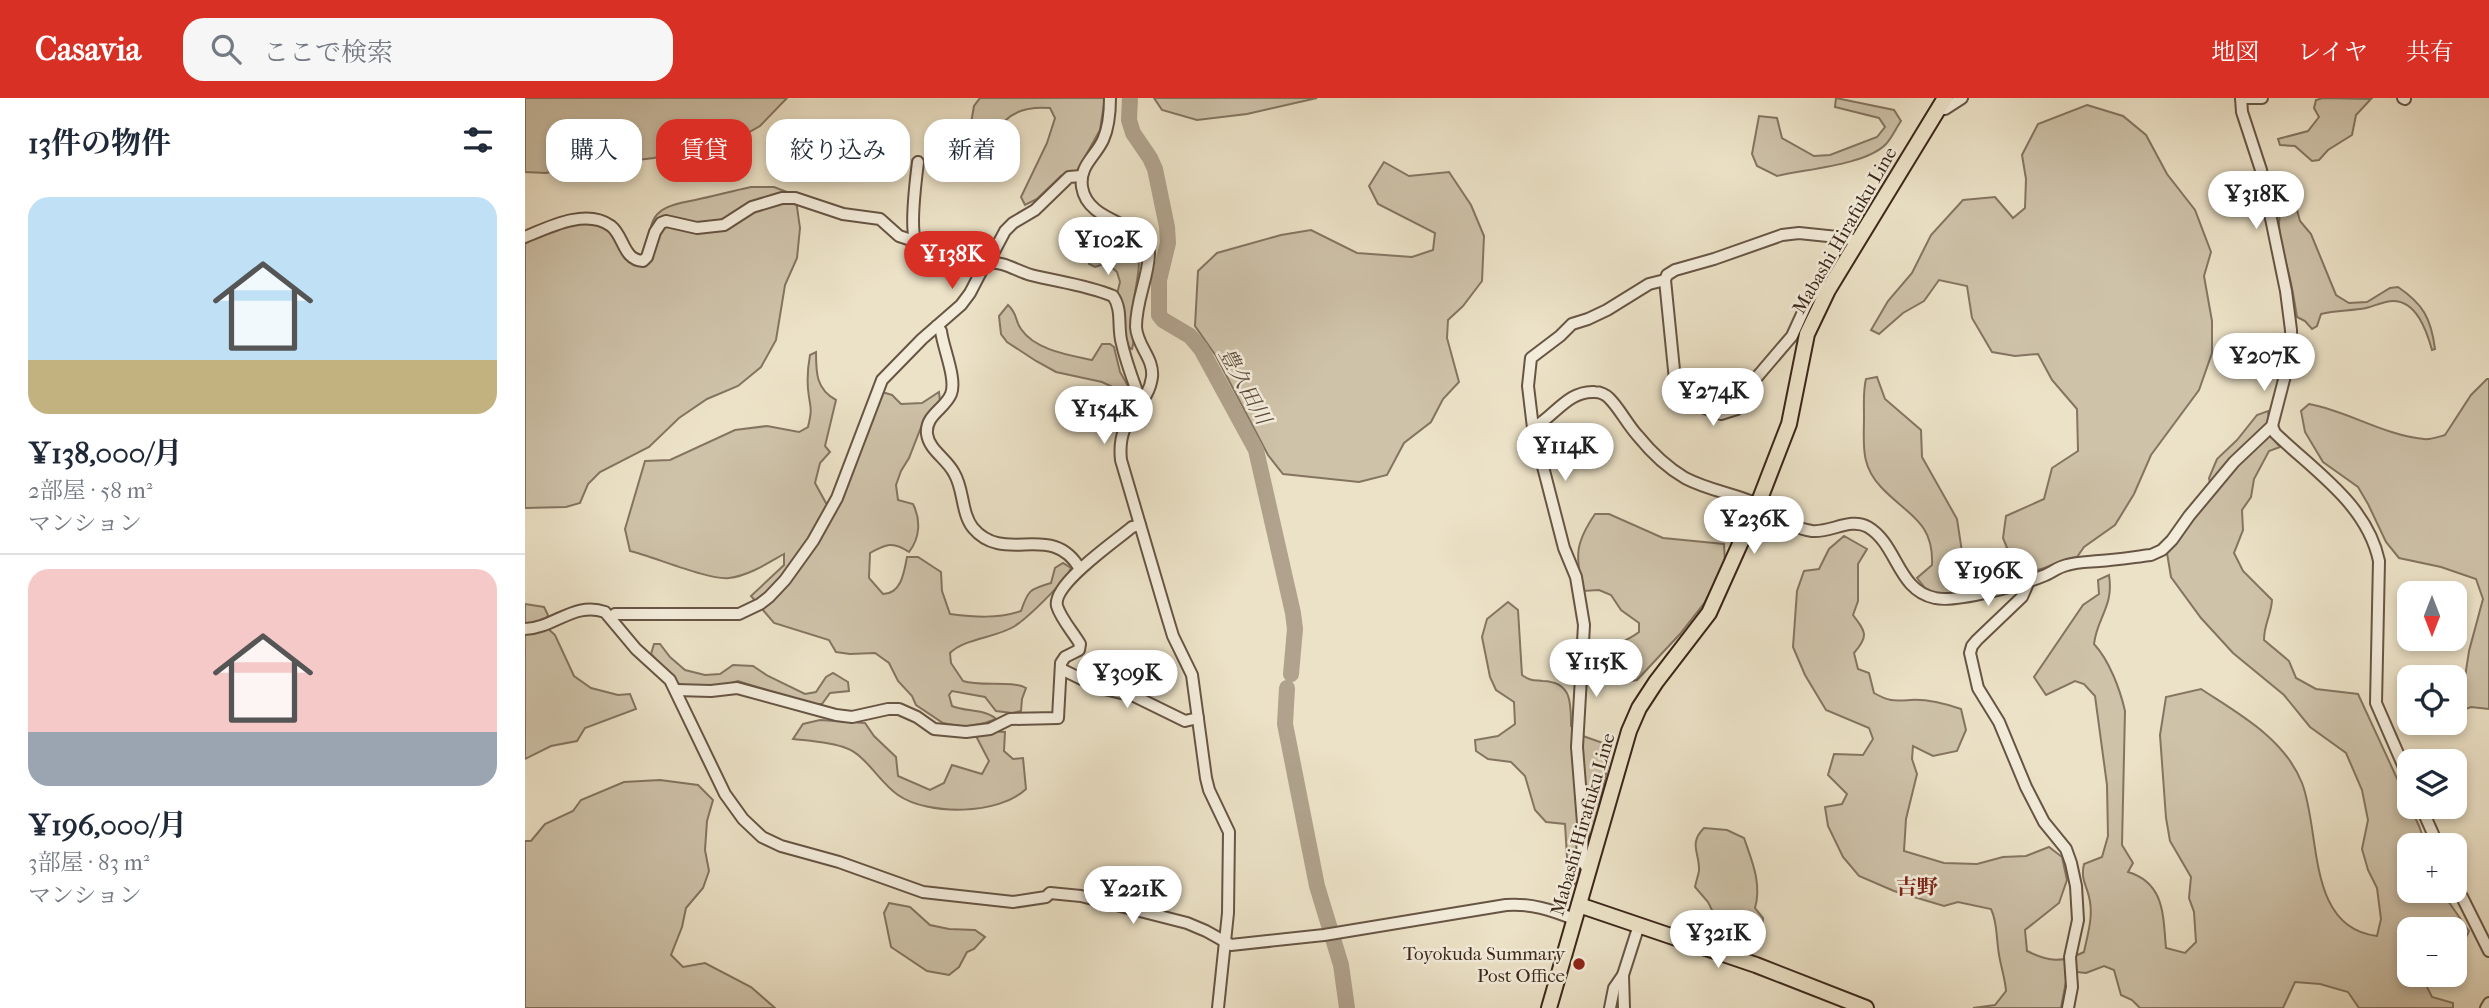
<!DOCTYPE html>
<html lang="ja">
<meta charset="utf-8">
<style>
body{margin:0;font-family:"IM FELL French Canon","Noto Serif JP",serif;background:#f6f6f7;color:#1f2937;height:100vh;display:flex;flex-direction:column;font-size:26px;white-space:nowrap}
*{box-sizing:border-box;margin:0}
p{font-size:23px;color:#747a83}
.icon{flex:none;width:38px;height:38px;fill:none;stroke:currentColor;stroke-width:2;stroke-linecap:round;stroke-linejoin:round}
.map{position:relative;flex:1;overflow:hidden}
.details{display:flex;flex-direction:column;background:#fff;width:525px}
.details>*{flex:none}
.banner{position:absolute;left:21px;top:21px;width:665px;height:63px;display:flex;gap:14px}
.needle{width:46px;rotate:180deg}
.controls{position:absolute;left:1872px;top:483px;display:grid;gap:14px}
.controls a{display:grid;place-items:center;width:70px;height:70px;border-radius:14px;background:#fff;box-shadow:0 4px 10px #0003;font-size:35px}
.price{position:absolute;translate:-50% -60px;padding:0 16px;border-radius:24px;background:#fff;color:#222;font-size:23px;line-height:46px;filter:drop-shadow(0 2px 4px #0008)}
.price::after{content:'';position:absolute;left:50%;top:42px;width:21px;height:16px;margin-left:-10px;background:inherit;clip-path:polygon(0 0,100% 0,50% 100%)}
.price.on{background:#d93025;color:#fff}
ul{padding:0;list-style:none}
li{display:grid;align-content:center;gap:14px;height:371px;padding:0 28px}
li+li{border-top:2px solid #e0e1e3}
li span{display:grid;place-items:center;height:217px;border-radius:21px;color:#555}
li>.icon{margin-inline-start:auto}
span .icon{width:126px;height:126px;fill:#fffc;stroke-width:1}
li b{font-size:30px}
h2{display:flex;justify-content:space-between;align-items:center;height:84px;padding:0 28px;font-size:30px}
.tag{padding:0 24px;border-radius:21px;background:#fff;box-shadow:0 4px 10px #0003;font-size:24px;line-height:63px}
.tag.on{background:#d93025;color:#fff}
header{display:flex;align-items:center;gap:42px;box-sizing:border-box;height:98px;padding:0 35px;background:#d93025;color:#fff}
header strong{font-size:33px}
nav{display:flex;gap:38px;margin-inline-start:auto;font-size:24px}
.search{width:490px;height:63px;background:#f6f6f7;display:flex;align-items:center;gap:18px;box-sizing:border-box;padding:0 24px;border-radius:21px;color:#747a83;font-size:26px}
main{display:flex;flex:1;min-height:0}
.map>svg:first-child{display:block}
</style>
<header>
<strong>Casavia</strong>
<div class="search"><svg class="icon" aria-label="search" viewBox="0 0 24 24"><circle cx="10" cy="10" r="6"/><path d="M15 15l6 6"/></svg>ここで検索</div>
<nav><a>地図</a><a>レイヤ</a><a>共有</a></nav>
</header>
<main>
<section class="details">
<h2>13件の物件<svg class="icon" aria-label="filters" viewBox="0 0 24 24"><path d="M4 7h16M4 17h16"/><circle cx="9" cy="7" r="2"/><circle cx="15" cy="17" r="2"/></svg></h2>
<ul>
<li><span style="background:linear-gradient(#bfe0f5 75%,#c2b280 0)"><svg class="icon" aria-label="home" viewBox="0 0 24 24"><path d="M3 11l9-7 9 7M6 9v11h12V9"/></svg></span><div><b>¥138,000/月</b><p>2部屋 · 58 m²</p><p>マンション</p></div></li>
<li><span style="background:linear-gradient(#f6c9c9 75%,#9aa5b1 0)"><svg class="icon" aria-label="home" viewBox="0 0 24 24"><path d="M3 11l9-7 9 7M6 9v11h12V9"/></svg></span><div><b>¥196,000/月</b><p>3部屋 · 83 m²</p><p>マンション</p></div></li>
</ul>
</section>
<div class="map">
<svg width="1964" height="910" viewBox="0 0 1964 910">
<rect width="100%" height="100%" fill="#ece2c7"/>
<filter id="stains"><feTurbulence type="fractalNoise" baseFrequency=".00286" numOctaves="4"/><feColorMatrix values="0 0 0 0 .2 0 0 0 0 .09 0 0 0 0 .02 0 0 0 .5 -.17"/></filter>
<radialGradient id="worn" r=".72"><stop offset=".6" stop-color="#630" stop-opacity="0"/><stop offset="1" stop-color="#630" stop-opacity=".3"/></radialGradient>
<!-- green -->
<g fill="#cec2a9" stroke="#847461" stroke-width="2">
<path d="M 0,0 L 262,0 L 235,28 L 212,41 L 185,45 L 129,60 L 45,70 L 21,75 L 0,74 Z"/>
<path d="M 455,0 L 580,0 L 575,32 L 552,73 L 536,78 L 512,101 L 500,107 L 496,99 L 522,45 L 530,20 L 525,10 C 510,9 493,10 481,22 C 469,34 469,42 452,48 L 443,42 L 449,8 Z"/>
<path d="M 629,0 L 792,0 L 722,16 L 672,22 L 637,12 Z"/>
<path d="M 1311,0 L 1369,12 L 1376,23 C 1371,30 1367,40 1361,46 C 1341,67 1281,71 1252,78 L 1232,68 L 1227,56 L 1234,18 L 1252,20 L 1257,40 L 1289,58 L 1305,57 L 1352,39 L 1360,29 L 1354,20 L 1310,9 Z"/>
<path d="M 1798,0 L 1846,1 L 1831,17 L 1827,37 L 1803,52 L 1794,62 L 1787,63 L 1770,48 L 1755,47 L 1753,41 L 1783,33 L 1794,19 L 1789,10 L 1791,2 Z"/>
<path d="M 1562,7 L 1598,18 L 1621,37 L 1642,76 L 1670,112 L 1686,154 L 1679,178 L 1687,223 L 1687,255 L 1674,292 L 1626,357 L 1609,396 L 1590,427 L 1559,449 L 1552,459 C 1525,463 1523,476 1491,472 L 1478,440 L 1481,418 L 1519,401 L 1527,370 L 1553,353 L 1552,311 L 1527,282 L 1513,256 L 1490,258 L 1467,254 L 1447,220 L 1442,188 L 1414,182 L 1399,203 L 1378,215 L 1354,236 L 1346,232 L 1363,203 L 1387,175 L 1406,137 L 1438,102 L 1470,99 L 1488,120 L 1500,110 L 1501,81 L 1497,57 L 1513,26 Z"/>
<path d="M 859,64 L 884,78 L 924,74 L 946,107 L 959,138 L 957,183 L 938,208 L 923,222 L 922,240 L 934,284 L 918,301 L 906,324 L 879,345 L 862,377 L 834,384 L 758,376 L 743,357 L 691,258 L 670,228 L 673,173 L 692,155 L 756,137 L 786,132 L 832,155 L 887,159 L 908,152 L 910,135 L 853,106 L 844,88 Z"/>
<path d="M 226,89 L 249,89 L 265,95 L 271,102 L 275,130 L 272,160 L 260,187 L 251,242 L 236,269 L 213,288 L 182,301 L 154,320 L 124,349 L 75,374 L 63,386 L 55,405 L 41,409 L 0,410 L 0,133 C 23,122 66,115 87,136 C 94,144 100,154 107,163 L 125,157 C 122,115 132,109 170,102 C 189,98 207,93 226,89 Z"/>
<path d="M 1769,99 L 1774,106 L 1772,112 L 1775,123 L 1786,136 L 1811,197 L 1824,205 L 1842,204 L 1865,190 L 1873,189 C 1898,206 1906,220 1910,251 L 1907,252 C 1902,234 1892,203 1868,203 C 1859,203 1850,208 1841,210 C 1826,213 1811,212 1796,216 L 1792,228 L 1787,231 L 1780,223 L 1772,219 C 1770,207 1768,194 1765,181 C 1759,155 1749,131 1757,105 Z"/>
<path d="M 606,154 L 614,159 C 615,178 608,197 607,217 C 606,229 611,240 607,251 L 601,248 L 592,196 L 595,184 L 592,174 L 582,165 L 570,169 L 564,166 L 566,157 Z"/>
<path d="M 483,207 C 493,216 489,221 496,231 C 510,252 544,257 567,262 L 577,246 L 585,246 L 589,249 L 595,274 L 603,288 L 596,293 L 577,284 L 531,274 L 511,263 L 482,244 L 476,236 L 474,218 Z"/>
<path d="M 291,254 C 291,275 291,291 311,302 L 300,348 L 305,354 L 295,365 L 290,385 L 301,405 L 313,407 C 332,371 342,331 357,294 L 367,297 L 376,306 L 397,305 L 414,294 L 415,303 L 400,319 L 384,360 L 376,373 L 371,387 L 373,402 L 388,406 C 396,422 395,440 384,454 C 368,443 361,446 345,455 L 344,480 L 358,496 C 376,496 379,475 382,459 L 393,459 L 416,474 L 417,493 L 425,516 C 449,519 472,521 496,513 C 503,492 505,491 526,485 L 530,470 L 538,465 L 546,470 L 542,479 C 526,495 509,515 490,528 C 471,540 440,540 425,555 L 426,565 L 438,583 C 456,589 487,582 501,590 L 497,601 L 496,613 L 487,615 L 471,613 L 460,599 L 427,593 L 424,597 L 427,608 C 441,614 461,611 471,621 L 460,625 L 439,629 L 418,625 L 391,607 L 387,598 L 373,583 L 364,565 L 350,555 L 325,556 L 311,554 L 304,542 L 249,525 L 226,498 L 259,467 L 259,456 C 243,465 223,478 204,480 C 186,483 127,458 105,453 L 100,431 L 120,363 L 145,362 L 210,332 L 242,328 L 274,334 L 283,329 C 288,308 285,311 283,291 C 282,279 283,268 285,257 Z"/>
<path d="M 1352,279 L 1360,301 L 1396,332 L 1397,359 L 1432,421 L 1438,460 L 1438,490 L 1424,497 L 1404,495 L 1392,480 L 1407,467 C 1409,423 1382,417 1356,389 C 1335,367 1339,346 1339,318 C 1339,306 1338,293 1341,281 Z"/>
<path d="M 1962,281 L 1964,281 L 1964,611 L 1946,609 L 1930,615 L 1930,602 L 1939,586 L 1944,553 L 1958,501 L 1951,481 L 1916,469 L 1874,460 L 1861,444 L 1843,406 L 1833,389 L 1798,364 L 1780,334 L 1776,313 L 1784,306 C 1823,313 1858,337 1899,341 C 1905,342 1913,339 1920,337 L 1946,297 Z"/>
<path d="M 1743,313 L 1746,338 L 1755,349 L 1744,353 L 1729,381 L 1726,399 L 1717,412 L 1718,432 L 1709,455 L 1718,473 L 1747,502 C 1746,518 1739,526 1739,542 L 1764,563 L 1771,580 L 1791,591 L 1833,596 L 1894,728 L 1901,747 L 1885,747 L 1885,793 L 1916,793 L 1944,833 L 1936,850 L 1930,851 L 1930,831 L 1885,831 L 1885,877 L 1896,877 L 1907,899 L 1928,905 L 1928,910 L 1834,910 L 1823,894 L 1795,886 L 1770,884 L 1758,910 L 1615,910 L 1607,902 L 1596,897 L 1589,872 L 1579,868 L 1561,875 L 1543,873 L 1536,910 L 1448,910 L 1470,907 L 1481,893 C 1480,878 1474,864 1473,849 C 1471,834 1472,824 1466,811 L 1433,804 L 1419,808 L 1369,793 L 1334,778 L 1318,759 L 1303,728 L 1300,709 L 1317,706 L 1322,696 L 1303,677 L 1309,656 L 1338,657 L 1348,641 L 1344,630 L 1301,612 L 1280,577 L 1268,549 L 1272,493 L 1279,473 L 1294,471 L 1304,451 L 1319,438 L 1342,451 L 1333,466 L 1333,503 L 1328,517 C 1341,534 1344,538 1329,555 L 1333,571 L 1344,575 L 1349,595 C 1365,604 1369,603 1386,602 C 1402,601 1421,606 1436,611 L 1441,632 L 1432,653 L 1408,658 L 1388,648 L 1387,661 L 1392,676 L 1381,721 L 1379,753 L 1419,765 L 1452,766 L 1478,759 L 1501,758 L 1524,749 L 1537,759 L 1542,782 L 1534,805 L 1500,832 L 1502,853 C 1524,864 1537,865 1559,854 C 1562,839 1568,820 1565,804 C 1563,788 1555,783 1559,766 L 1577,759 L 1583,738 L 1582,687 L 1570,598 L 1559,586 L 1550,583 L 1521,597 L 1509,579 L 1558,507 L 1574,496 L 1573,482 L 1584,477 C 1589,509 1572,519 1569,546 C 1584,562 1595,591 1600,613 L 1597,747 L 1608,765 L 1603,774 C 1640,785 1638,818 1641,850 L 1660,855 L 1671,844 L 1669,814 L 1664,800 L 1666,779 L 1645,743 L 1641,720 L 1635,637 L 1641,599 L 1676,591 C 1714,616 1759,640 1777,685 C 1796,734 1781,830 1852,838 L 1856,821 L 1852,790 L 1843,772 L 1837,751 L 1843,722 L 1837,692 L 1821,655 L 1785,629 L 1759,597 L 1708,555 L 1676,520 L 1646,479 L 1642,455 L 1687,394 L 1684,380 L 1692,361 L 1712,342 L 1732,317 Z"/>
<path d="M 1070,416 L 1084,416 L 1138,440 L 1199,446 L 1200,464 L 1180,504 L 1155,536 L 1112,582 L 1100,584 L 1082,575 L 1080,557 C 1089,545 1103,543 1114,534 L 1114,525 L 1096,512 L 1086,497 L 1074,492 L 1058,493 C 1051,457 1049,447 1070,416 Z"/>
<path d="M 983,504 L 993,512 L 997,577 C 1005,583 1009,582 1018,583 C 1047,584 1046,605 1046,628 L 1058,638 L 1078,645 L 1084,662 L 1065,750 L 1055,764 L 1054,783 L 1048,787 L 1043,775 L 1040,726 L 1021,724 L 1010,712 L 1000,678 L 986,664 L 963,661 L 951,653 L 950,642 L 973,638 L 990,626 L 989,604 L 971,592 L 965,579 L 957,539 L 962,521 Z"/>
<path d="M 0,506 L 19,509 L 23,517 L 18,526 L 30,537 L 49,578 L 66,590 L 93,597 L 105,596 L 111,611 L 60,630 L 52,643 L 26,648 L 0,661 Z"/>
<path d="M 129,546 L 135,546 L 145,559 L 160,572 L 180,577 L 195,576 L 208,567 L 228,568 L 243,578 L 280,596 L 291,594 L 301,579 L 308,575 L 323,584 L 324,593 L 305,595 L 297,606 L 286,606 L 213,583 L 191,589 L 163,589 L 152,585 L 126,556 Z"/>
<path d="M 295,622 L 340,625 L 349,638 L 371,659 L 373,678 L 405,692 L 419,685 L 427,667 L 457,676 L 464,663 L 451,638 L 466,633 L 480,634 L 479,653 L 488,661 L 498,660 L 501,691 C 474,717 403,718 373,697 C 354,684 341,657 321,650 C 305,644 285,643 268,641 L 278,626 Z"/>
<path d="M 135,682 L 173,687 L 188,702 L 182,723 L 180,752 L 184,773 L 178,790 L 161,810 L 157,829 L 146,857 L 158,869 L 180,865 L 226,889 L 250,910 L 0,910 L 0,743 L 6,743 L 20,726 L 48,713 L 56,702 L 99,684 Z"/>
<path d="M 1179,730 L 1202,732 L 1219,740 C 1227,763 1237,786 1230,810 L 1238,820 L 1236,840 L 1230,846 L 1227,852 L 1221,851 L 1222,838 C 1213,831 1208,832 1199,838 L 1192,836 L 1188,814 L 1183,804 L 1170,789 C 1171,784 1173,778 1174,773 C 1175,755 1163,746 1179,730 Z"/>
<path d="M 364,805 L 385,809 L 405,827 L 424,831 L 450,832 L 460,839 L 449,851 L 442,854 L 434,869 L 424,877 L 402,873 L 366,849 L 359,815 Z"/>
</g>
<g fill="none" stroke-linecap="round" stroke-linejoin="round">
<!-- river -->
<g stroke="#b0a28c" stroke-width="16">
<path d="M 605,0 L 604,22 L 608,35 L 625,60 L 630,71 L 642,129 L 643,145 L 634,182 L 634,217 L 638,222 L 665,238 L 676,251 L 731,352 L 768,515 L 770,531 L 766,576"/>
<path d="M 762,590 L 760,626 L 792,788 L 816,867 L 822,910"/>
</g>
<!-- minor casing -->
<g stroke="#675544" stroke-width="14">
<g id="minor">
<path d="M 585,0 C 585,14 584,29 578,42 C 570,59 554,68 557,89 C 563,128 625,123 624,156 C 623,181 611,202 611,229 C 612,248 629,260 627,279 C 623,311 591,317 596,362 L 641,515 L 648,538 L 667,577 L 681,680 L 684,692 L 704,734 L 703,815 L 693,910"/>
<path d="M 1716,0 L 1737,0"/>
<path d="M 1878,0 L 1880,1"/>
<path d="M 1413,11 L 1420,11 L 1437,0"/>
<path d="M 393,64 C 391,80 385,127 390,141 C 397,161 439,168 458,170"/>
<path d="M 0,139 C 24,129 61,110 86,128 C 99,138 98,162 118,163 L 122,159 L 130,134 L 136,125 L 141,123 L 172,130 L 199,127 L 227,109 L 257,100 L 270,100 L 318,116 L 355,121 L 374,138 L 392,144"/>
<path d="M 463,165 C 479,163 491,173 506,177 C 534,184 561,187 588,198 C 598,212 592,230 597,246 C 601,264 608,282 614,299 L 617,302"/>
<path d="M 1140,182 L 1151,292 L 1163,304 L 1196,316 L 1212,311 L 1232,279 L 1267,238 L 1283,203 L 1293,190 L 1303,192"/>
<path d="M 412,228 L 416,233 C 418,250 432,281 426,296 C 420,311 400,317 402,336 C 404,352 422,361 429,375 C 439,391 436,415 448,430 C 480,468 527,422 555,471"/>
<path d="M 1747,328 L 1750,335 C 1789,373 1842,406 1854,463 L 1851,605 L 1885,683"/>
<path d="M 1008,330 C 1029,319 1043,292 1070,294 C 1075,294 1081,297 1084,300 C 1095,311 1102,326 1113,338 C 1126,354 1143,370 1160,380 C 1181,391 1204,395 1225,403 C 1246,411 1264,430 1287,433 C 1306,435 1325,419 1343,429 C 1373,447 1372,492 1410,500 C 1431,505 1496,487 1518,478 C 1526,475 1533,469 1542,467 C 1552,464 1563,464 1574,463 C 1591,462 1609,459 1626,457 L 1637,452 L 1647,442 L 1664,418 L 1709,364 L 1747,328 L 1762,270 L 1766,248 L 1766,232 L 1761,193 L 1736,72 L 1717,14 L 1716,0"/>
<path d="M 1504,483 L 1497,499 L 1452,542 L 1447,548 L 1445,555 L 1453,590 L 1474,624 L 1501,689 L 1519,724 L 1541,751 L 1546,765 L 1551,788 L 1553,822 L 1545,859 L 1547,889 L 1543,910"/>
<path d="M 86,519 L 90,516 L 214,516 L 235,506 L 244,499 L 260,482 L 288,443 L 312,400 L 357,282 L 397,241 L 436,207 L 445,195 L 458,170 L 463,165 L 480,133 L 488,125 L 510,112 L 544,79 L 556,78"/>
<path d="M 0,531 C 29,530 50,503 80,514 L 111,551 L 145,582 L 200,696 L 218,721 L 237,739 L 256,748 L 314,764 L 398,794 L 488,804 L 521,799 L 525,795 L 556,798 L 662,825 L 681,833 L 706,847 L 799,837 L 981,807 C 1006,805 1026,812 1049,821"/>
<path d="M 536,571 L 575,590 L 609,598 L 660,623 L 673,620"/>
<path d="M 151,592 L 186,593 L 212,590 L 311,617 L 327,619 L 363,611 L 374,611 L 392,619 L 409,631 L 441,634 L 465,631 L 485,621 L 533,620 L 536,565 L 540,559 L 554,552 L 555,546 C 548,534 536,521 532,508 C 527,486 591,443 607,429 L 615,427"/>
<path d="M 1896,709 L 1913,747"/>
<path d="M 1064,773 L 1057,763 L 1058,725 L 1052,649 L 1059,527 L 1051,479 L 1039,450 L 1008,330 L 1003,288 L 1006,260 L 1035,238 L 1047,226 L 1063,221 L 1082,212 L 1124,186 L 1140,182 L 1142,177 L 1150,172 L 1189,161 L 1257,137 L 1274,135 L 1322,140 L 1331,144"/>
<path d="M 1930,785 L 1964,853"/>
<path d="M 1085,910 L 1089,890 L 1098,877"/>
<path d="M 1099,910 L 1098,877 L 1114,827"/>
<path d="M 1961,910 L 1964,905"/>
</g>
</g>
<!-- major casing -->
<g stroke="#3b2619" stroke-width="18">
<g id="major">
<path d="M 1054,807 L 1231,867 L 1341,910"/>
<path d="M 1024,910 L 1104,633 L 1114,610 L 1131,584 L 1184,515 L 1233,406 L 1264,326 L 1282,236 L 1303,192 L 1420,0"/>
</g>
</g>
<!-- minor -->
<use href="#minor" stroke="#f3ecdb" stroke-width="10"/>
<!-- major -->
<use href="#major" stroke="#ece2c7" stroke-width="14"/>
</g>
<!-- markers -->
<circle fill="#8f2418" stroke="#f3ecdb" stroke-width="2.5" cx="1054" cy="866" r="7"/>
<g text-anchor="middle" stroke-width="5" stroke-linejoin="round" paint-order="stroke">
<!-- street labels -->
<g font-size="19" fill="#3b2619" stroke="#f3ecdb">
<text transform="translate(1319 132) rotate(-60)" y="7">Mabashi Hirafuku Line</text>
<text transform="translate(1057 726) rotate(-74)" y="7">Mabashi Hirafuku Line</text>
</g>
<!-- poi labels -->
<g font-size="19" fill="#3b2619" stroke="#f3ecdb" text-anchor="end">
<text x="1040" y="862">Toyokuda Summary<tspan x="1040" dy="22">Post Office</tspan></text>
</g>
<!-- water labels -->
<g font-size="21" font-style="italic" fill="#5e4b3c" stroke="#f3ecdb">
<text transform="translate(720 288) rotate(61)" y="7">豊久田川</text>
</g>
<!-- neighbourhood labels -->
<g font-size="21" font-weight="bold" fill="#7a1f14" stroke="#f3ecdb">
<text x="1392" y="796">吉野</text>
</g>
</g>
<rect width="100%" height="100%" filter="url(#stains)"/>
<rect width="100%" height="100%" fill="url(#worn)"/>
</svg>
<div class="controls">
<a><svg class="needle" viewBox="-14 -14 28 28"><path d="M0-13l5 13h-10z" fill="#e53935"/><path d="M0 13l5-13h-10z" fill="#747a83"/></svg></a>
<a><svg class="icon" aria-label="locate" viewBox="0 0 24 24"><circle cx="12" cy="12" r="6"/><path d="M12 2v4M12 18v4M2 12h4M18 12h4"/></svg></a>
<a><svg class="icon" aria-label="layers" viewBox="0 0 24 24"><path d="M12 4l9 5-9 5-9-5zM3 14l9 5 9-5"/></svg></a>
<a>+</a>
<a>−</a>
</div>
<b class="price" style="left:1731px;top:133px">¥318K</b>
<b class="price" style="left:583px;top:179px">¥102K</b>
<b class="price on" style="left:427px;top:193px">¥138K</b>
<b class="price" style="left:1739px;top:295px">¥207K</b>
<b class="price" style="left:1188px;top:330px">¥274K</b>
<b class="price" style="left:579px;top:348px">¥154K</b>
<b class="price" style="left:1040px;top:385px">¥114K</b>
<b class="price" style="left:1229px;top:458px">¥236K</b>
<b class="price" style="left:1463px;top:510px">¥196K</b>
<b class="price" style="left:1071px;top:601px">¥115K</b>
<b class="price" style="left:602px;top:612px">¥309K</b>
<b class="price" style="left:608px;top:828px">¥221K</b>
<b class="price" style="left:1193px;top:872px">¥321K</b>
<div class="banner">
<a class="tag">購入</a>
<a class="tag on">賃貸</a>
<a class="tag">絞り込み</a>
<a class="tag">新着</a>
</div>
</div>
</main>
